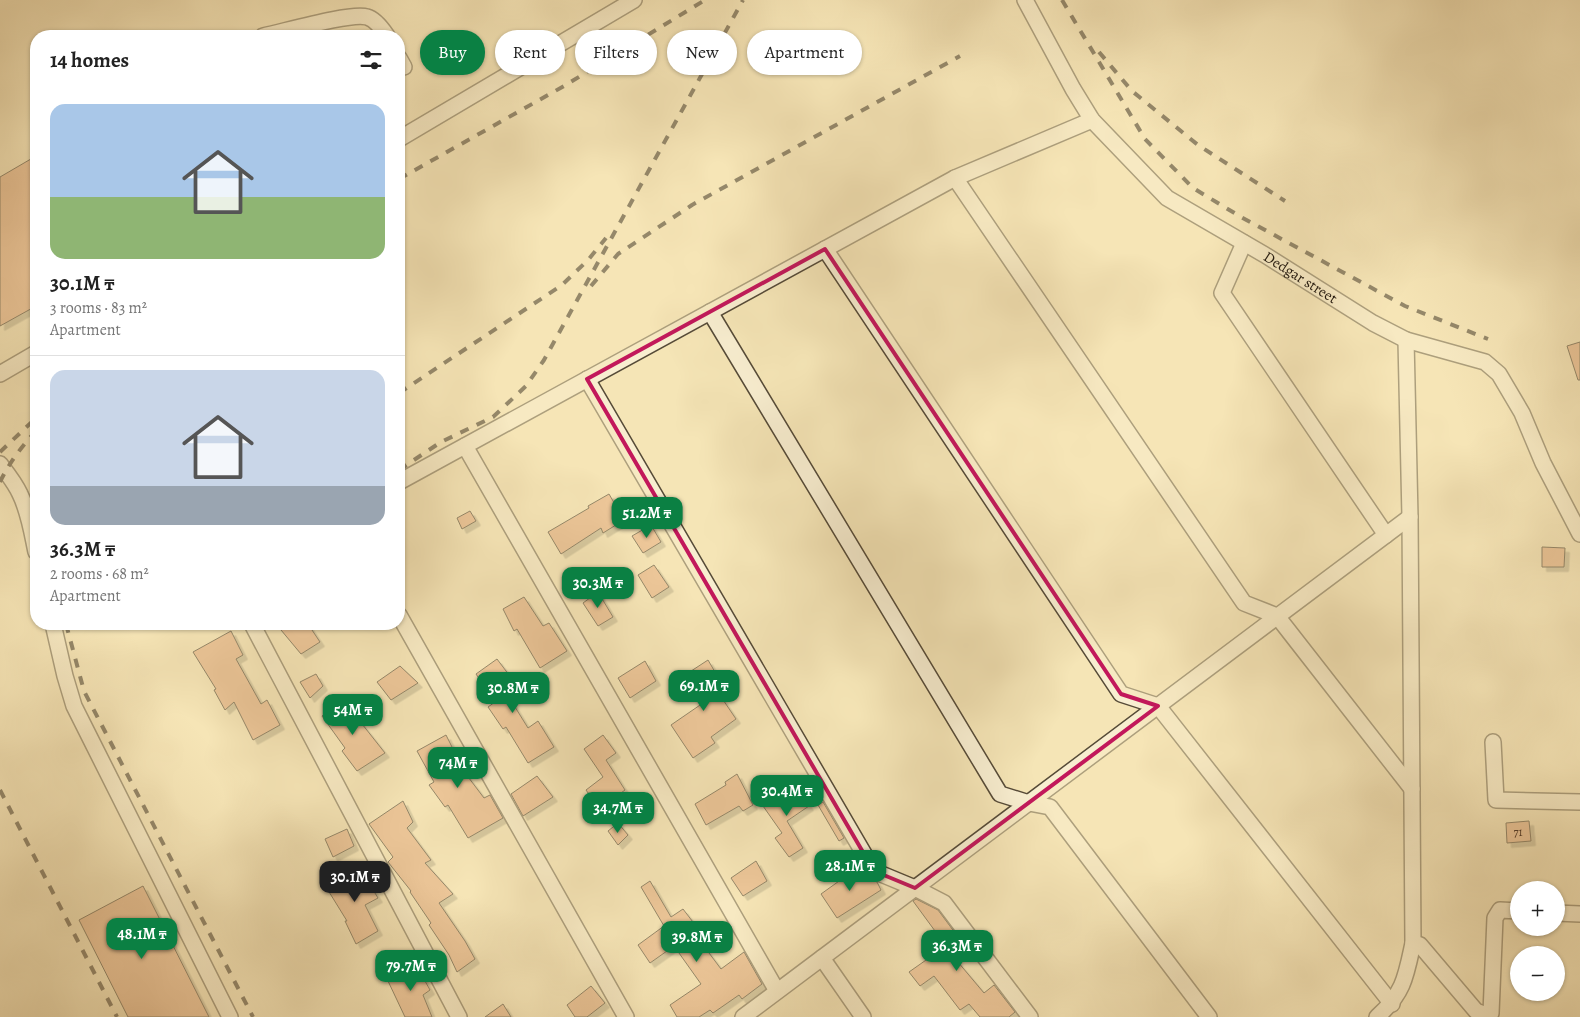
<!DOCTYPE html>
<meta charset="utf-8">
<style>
body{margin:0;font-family:Alegreya,serif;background:#f2f2f2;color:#222;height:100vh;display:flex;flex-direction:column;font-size:19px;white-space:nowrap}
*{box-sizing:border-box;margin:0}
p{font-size:16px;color:#767676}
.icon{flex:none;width:28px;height:28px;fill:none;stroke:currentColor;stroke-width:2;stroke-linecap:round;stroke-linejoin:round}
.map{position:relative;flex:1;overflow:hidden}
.details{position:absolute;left:30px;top:30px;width:375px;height:600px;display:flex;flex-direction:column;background:#fff;border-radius:20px;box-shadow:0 1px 4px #0004}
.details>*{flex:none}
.banner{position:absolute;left:420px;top:30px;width:475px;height:45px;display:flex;gap:10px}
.buttons{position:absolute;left:1510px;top:881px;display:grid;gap:10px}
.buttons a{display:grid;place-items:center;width:55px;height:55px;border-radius:50%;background:#fff;box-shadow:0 1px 4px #0004;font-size:25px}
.price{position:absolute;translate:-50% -42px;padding:0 11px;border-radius:10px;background:#0b8043;color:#fff;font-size:16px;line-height:32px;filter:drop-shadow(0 1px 2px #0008)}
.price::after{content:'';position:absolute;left:50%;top:30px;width:15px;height:11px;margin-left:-8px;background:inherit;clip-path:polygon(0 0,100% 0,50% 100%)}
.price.selected{background:#222;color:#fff}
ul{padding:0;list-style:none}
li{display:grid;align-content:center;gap:10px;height:265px;padding:0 20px}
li+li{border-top:1px solid #e0e0e0}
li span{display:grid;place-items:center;height:155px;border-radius:15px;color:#555}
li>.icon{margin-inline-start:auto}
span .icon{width:90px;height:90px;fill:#fffc;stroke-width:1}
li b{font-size:21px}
h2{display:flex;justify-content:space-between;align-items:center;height:60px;padding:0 20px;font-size:21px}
.tag{padding:0 18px;border-radius:22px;background:#fff;box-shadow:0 1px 4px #0004;font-size:18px;line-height:45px}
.tag.selected{background:#0b8043;color:#fff}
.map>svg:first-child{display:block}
</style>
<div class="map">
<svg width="1580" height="1017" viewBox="0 0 1580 1017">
<defs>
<filter id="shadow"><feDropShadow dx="4.5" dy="4.5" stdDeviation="0" flood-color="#0004"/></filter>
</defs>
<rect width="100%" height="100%" fill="#f5e5b6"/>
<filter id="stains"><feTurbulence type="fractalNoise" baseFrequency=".004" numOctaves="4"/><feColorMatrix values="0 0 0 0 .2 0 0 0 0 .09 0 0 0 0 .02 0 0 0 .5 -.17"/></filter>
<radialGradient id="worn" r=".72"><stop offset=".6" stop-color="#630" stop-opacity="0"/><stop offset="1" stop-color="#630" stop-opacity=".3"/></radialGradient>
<!-- building -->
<g fill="#e3a376" stroke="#21180e" filter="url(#shadow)">
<path d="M 36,156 L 36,306 L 0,326 L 0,177 Z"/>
<path d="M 1580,342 L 1580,380 L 1578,380 L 1567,346 Z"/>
<path d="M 609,494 L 624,520 L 603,533 L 601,528 L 561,554 L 548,532 L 589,508 L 588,506 Z"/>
<path d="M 470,511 L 476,521 L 462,529 L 457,518 Z"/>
<path d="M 651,525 L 661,542 L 643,553 L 632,536 Z"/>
<path d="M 1542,547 L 1565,548 L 1564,567 L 1542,567 Z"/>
<path d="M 654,565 L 669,587 L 652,598 L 638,575 Z"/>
<path d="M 598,592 L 613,617 L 598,626 L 583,603 Z"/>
<path d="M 524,597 L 543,626 L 549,623 L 567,651 L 540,668 L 517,629 L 514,631 L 503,609 Z"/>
<path d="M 276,624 L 308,624 L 320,642 L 301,654 Z"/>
<path d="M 231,631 L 243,655 L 236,659 L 261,704 L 267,700 L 280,725 L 253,740 L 234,702 L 225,710 L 214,690 L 216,689 L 193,652 Z"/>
<path d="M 497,659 L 512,679 L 502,686 L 528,728 L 538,721 L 554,747 L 528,763 L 506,727 L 503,729 L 488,707 L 495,702 L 476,674 Z"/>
<path d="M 708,660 L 722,684 L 715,688 L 736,719 L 711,737 L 715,743 L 693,758 L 671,725 L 703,703 L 685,675 Z"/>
<path d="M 645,661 L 656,681 L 630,698 L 618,678 Z"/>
<path d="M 400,666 L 418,683 L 391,700 L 377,682 Z"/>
<path d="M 316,674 L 323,686 L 310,698 L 300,682 Z"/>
<path d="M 343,700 L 385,753 L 357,771 L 342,751 L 345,748 L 322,716 Z"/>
<path d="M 446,735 L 456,755 L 453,757 L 484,798 L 490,795 L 503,818 L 468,838 L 448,805 L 445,807 L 429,785 L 434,782 L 417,751 Z"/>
<path d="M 603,735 L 616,753 L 606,760 L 625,790 L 599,809 L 586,790 L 603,777 L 584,749 Z"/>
<path d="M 737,774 L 753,805 L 743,811 L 739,806 L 706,825 L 695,804 L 726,785 L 725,782 Z"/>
<path d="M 537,776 L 553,797 L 523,816 L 511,794 Z"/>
<path d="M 795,784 L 809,806 L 787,821 L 803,848 L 789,857 L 775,838 L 782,833 L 763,806 Z"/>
<path d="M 403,801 L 413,822 L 407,828 L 431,860 L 425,863 L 453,894 L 439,903 L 465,941 L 475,959 L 457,972 L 449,955 L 429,925 L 431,923 L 410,892 L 411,891 L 388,862 L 393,857 L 369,824 Z"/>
<path d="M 823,802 L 844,838 L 839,841 L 818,805 Z"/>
<path d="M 1529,821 L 1531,841 L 1507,843 L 1506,823 Z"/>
<path d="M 618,823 L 628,835 L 618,845 L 608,831 Z"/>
<path d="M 347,829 L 354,846 L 333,857 L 325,839 Z"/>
<path d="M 756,861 L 767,881 L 743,896 L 731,878 Z"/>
<path d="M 860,866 L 866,876 L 877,882 L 881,890 L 837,918 L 821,894 Z"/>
<path d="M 359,867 L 378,898 L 365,905 L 378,931 L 356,944 L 345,921 L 347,921 L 326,887 Z"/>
<path d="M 650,881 L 671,917 L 683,909 L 699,930 L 694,933 L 721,969 L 744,952 L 762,984 L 742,999 L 739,995 L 713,1013 L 710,1010 L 699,1017 L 677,1017 L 670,1005 L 701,984 L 674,946 L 650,963 L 638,945 L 664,926 L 641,887 Z"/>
<path d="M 143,886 L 209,1017 L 128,1017 L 79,920 Z"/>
<path d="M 916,899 L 938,910 L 964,945 L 952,955 L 984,993 L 994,985 L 1015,1012 L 1009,1017 L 980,1017 L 969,1004 L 960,1010 L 934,976 L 920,986 L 909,972 L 946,946 L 913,901 Z"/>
<path d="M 415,963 L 430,990 L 423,995 L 432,1017 L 405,1017 L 388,981 Z"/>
<path d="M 591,986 L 605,1003 L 587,1017 L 575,1017 L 567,1005 Z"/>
<path d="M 503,1004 L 511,1017 L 485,1017 Z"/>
</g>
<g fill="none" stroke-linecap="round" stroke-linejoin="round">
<!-- minor casing -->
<g stroke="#564b38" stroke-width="18">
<g id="minor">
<path id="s1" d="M 1025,0 L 1073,89 L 1092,120 L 1167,198 L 1265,255 L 1373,323 L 1406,340 L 1485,362 L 1499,374 L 1522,413 L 1543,463 L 1580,534"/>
<path d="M 263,36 C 283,32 351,12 367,17 C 375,19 383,30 387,36"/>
<path d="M 399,58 L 404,67"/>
<path d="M 399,139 L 634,0"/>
<path d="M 955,178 L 1244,603 L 1277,616 L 1412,789"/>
<path d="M 1244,243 L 1222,293 L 1386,535"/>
<path d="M 825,249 L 1121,694 L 1158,706 L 1392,1004"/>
<path d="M 710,312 L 1000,794 L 1029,803 L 1050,807 L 1209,1017"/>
<path d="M 0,374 L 36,353"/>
<path d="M 587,379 L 874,871 L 915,888 L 944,903 L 1030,1017"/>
<path d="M 465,446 L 777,991"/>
<path d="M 0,464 C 7,473 15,483 20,494 C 29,512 32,533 36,552"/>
<path d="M 399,482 L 955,178 L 1092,120"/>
<path d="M 399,615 L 626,1017"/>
<path d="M 53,624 L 65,676 L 74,706 L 230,1017"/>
<path d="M 252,624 L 459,1017"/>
<path d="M 1493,742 L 1496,800 L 1580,802"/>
<path d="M 1556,913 L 1580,914"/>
<path d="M 1413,943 L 1420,945 L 1476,1011 L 1486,1015 L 1491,1013 L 1495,918 L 1500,910 L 1519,911"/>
<path d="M 822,958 L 863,1017"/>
<path d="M 743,1017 L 1410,517"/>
<path d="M 1377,1017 C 1404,993 1406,976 1413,943 L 1410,517 L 1406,340"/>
</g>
</g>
<!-- minor -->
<use href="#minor" stroke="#f8eed0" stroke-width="15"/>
<!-- rail -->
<g stroke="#21180e" stroke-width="4" stroke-dasharray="9 9" stroke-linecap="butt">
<path d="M 1062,0 L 1145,139 L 1193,188 L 1241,217 L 1405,306 L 1488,339"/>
<path d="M 1099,52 L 1132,91 L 1198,145 L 1285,201"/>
<path d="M 399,179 L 564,86 L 705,0"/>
<path d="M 591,286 L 618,254 L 692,205 L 960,56"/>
<path d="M 399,393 L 562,285 L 588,260 L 606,238"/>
<path d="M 0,452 L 36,418"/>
<path d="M 399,470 L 441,442 L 493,417 L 526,386 L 544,360 L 743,0"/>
<path d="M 0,482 C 9,463 22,446 36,431"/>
<path d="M 66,624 L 84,691 L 253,1017"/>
<path d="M 0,790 L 117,1017"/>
</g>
</g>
<!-- marked area -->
<path d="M0 0H1580V1017H0ZM 825,249 L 1121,694 L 1158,706 L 915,888 L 874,871 L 587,379 Z" fill="#f5e5b6" fill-opacity=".55" fill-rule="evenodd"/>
<path fill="none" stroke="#c2185b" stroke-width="4" stroke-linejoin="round" d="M 825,249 L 1121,694 L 1158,706 L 915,888 L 874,871 L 587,379 Z"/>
<g text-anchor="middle" stroke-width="4" stroke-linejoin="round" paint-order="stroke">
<!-- number labels -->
<g font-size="12" fill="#523b28">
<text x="1518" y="836">71</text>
</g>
<!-- street labels -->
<g font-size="15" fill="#21180e" stroke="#f8eed0">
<text dy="5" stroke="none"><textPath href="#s1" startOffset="401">Dedgar street</textPath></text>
</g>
</g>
<rect width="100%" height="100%" filter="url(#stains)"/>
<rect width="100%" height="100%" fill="url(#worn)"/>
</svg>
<div class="buttons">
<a>+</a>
<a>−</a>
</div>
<b class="price" style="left:647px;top:539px">51.2M ₸</b>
<b class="price" style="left:598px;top:609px">30.3M ₸</b>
<b class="price" style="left:704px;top:712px">69.1M ₸</b>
<b class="price" style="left:513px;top:714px">30.8M ₸</b>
<b class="price" style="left:353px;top:736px">54M ₸</b>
<b class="price" style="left:458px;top:789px">74M ₸</b>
<b class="price" style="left:787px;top:817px">30.4M ₸</b>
<b class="price" style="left:618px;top:834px">34.7M ₸</b>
<b class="price" style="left:850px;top:892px">28.1M ₸</b>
<b class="price selected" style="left:355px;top:903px">30.1M ₸</b>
<b class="price" style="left:142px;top:960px">48.1M ₸</b>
<b class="price" style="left:697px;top:963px">39.8M ₸</b>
<b class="price" style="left:957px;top:972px">36.3M ₸</b>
<b class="price" style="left:411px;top:992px">79.7M ₸</b>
<div class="banner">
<a class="tag selected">Buy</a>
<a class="tag">Rent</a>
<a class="tag">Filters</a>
<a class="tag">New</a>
<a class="tag">Apartment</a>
</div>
<section class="details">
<h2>14 homes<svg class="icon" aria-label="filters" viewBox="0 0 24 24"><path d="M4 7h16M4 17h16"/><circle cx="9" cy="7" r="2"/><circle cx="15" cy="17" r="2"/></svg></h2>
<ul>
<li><span style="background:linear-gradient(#a9c7e8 60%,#8fb573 0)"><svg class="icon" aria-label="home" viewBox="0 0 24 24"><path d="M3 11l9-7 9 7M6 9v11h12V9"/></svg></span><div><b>30.1M ₸</b><p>3 rooms · 83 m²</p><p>Apartment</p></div></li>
<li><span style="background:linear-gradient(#c9d6e8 75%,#9aa5b1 0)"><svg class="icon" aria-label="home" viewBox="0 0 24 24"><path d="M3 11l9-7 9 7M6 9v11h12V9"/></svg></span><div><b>36.3M ₸</b><p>2 rooms · 68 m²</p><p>Apartment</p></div></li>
</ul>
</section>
</div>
